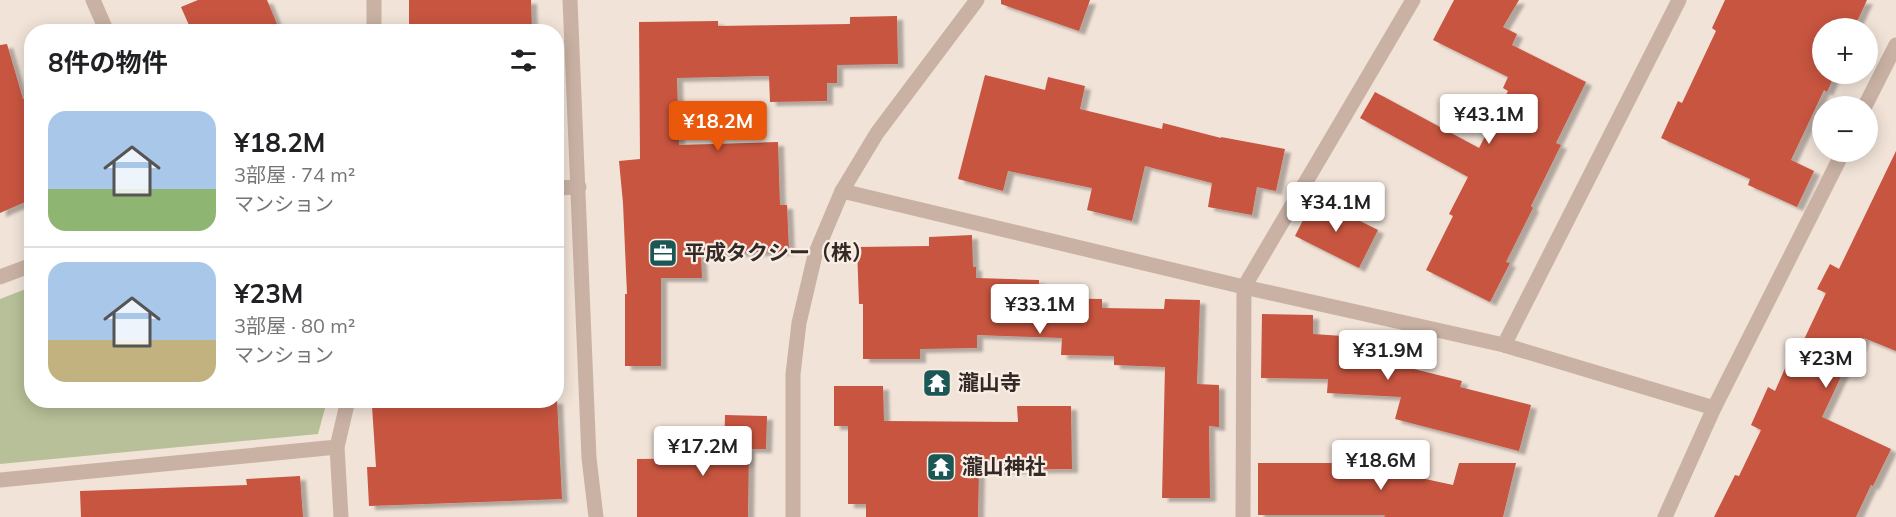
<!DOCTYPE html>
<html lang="ja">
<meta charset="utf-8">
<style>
body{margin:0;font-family:Mulish,"Noto Sans JP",sans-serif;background:#f2f2f2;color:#202124;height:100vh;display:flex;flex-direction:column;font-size:22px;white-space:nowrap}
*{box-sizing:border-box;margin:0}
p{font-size:20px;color:#757577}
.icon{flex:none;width:33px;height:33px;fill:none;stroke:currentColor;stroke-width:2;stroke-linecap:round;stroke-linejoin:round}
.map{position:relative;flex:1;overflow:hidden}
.drawer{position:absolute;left:24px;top:24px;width:540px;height:384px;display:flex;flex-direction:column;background:#fff;border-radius:24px;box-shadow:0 3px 15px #0003}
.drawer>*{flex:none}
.buttons{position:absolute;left:1812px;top:18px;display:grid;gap:12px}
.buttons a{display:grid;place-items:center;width:66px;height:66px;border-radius:50%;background:#fff;box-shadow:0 3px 15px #0003;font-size:30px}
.price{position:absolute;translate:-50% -51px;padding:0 14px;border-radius:6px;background:#fff;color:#222;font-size:20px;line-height:39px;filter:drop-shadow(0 2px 3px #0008)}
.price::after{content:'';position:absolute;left:50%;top:36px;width:18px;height:14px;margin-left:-9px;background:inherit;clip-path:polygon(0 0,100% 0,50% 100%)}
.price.active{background:#ea580c;color:#fff}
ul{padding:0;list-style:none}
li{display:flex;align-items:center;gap:18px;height:150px;padding:0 24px}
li+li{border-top:2px solid #e0e0e0}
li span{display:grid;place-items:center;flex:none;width:168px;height:120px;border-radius:18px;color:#555}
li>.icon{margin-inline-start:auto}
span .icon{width:72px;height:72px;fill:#fffc;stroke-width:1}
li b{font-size:26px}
h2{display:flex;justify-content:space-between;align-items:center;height:72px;padding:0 24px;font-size:26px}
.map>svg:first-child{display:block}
</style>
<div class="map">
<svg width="1896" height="517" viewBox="0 0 1896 517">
<defs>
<filter id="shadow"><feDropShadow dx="6" dy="4" stdDeviation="1.5" flood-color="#0004"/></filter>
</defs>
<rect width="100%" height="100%" fill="#f1e3d8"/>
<!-- green -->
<path fill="#b7c098" d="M 31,287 L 32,400 L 327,401 L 318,434 L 0,464 L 0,299 Z"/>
<!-- building -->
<g fill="#c85440" filter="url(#shadow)">
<path d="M 198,0 L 267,0 L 277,24 L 258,32 L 192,32 L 181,7 Z"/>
<path d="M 409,0 L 531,0 L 532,32 L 409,32 Z"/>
<path d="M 1001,0 L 1090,0 L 1079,31 L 1001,4 Z"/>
<path d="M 1454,0 L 1519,0 L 1503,27 L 1517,34 L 1512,45 L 1586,82 L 1556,143 L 1561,145 L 1531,206 L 1533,208 L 1506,262 L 1510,263 L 1490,302 L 1426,270 L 1453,216 L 1449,214 L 1468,177 L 1360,118 L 1375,92 L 1479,148 L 1508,91 L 1503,88 L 1508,77 L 1433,40 Z"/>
<path d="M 1725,0 L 1867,0 L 1854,28 L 1822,28 L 1822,74 L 1835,74 L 1827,92 L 1824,90 L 1791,160 L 1814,171 L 1797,207 L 1748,185 L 1750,179 L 1661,138 L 1678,101 L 1682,103 L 1716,31 L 1712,28 Z"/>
<path d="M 897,16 L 898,64 L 837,65 L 837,83 L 827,83 L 827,101 L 770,102 L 769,76 L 677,78 L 679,145 L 778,142 L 780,205 L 787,205 L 789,251 L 701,254 L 702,278 L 661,278 L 661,366 L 625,366 L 625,294 L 627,294 L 623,203 L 619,161 L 640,159 L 639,22 L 718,21 L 718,26 L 850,24 L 850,17 Z"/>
<path d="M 7,44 L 23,99 L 32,96 L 32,199 L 0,213 L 0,45 Z"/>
<path d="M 985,75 L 1045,90 L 1048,77 L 1085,86 L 1080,109 L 1162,129 L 1163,123 L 1221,138 L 1221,137 L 1285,149 L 1276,191 L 1257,187 L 1252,215 L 1208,207 L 1212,183 L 1145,166 L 1132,221 L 1087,210 L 1092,188 L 1008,171 L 1003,191 L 958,179 Z"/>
<path d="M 1896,151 L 1896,351 L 1864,338 L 1850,368 L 1846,366 L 1822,417 L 1891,449 L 1873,486 L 1871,485 L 1856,517 L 1714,517 L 1735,475 L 1739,476 L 1761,430 L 1751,425 L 1768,387 L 1775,391 L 1794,348 L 1799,350 L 1826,293 L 1817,289 L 1830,264 L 1839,269 Z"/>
<path d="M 1314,198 L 1378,230 L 1359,268 L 1295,236 Z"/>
<path d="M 972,235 L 973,267 L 976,267 L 976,278 L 1039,280 L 1039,298 L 1102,299 L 1102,308 L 1164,309 L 1165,299 L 1200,300 L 1197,384 L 1219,385 L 1219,427 L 1209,426 L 1210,498 L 1162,498 L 1165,367 L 1114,365 L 1114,356 L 1061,355 L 1062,338 L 977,335 L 977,348 L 920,349 L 920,359 L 863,359 L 863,304 L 859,304 L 857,247 L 929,246 L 929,237 Z"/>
<path d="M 1262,314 L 1313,315 L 1313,334 L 1387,339 L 1386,362 L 1462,381 L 1460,387 L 1531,405 L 1519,451 L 1395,419 L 1401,397 L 1327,393 L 1328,379 L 1261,378 Z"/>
<path d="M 834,386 L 883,386 L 884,421 L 1018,422 L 1017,406 L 1071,406 L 1072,469 L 979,470 L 978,517 L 866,517 L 866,504 L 848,504 L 848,426 L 834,426 Z"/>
<path d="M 500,400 L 557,400 L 562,499 L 369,506 L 367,467 L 376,467 L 372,406 Z"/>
<path d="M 725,415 L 767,416 L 766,449 L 749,449 L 748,517 L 637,517 L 637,459 L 724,458 Z"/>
<path d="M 1258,463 L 1370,463 L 1370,467 L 1453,485 L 1459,463 L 1516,463 L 1503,517 L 1384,517 L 1385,515 L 1258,515 Z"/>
<path d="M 300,476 L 303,517 L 81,517 L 80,491 L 247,485 L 246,479 Z"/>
</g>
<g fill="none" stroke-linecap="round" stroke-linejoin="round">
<!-- minor -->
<g stroke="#c9b2a4" stroke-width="15">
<path d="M 93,0 L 107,32"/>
<path d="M 374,0 L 374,32"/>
<path d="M 570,0 L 589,458 L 596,517"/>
<path d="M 1865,106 L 1896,45"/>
<path d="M 556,188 L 579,187"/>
<path d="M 842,191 L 1244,287 L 1504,345 L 1714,408"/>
<path d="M 0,277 L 32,265"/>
<path d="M 1504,345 L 1679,0"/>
<path d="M 0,480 L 337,447"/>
<path d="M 341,517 L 337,447 L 348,400"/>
<path d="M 793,517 L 793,374 L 799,323 L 815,255 L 842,191 L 877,133 L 977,0"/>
<path d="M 1243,517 L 1244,287 L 1413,0"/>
<path d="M 1665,517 L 1714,408 L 1843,152"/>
</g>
</g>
<!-- icons -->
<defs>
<g id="office-square" transform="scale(1.5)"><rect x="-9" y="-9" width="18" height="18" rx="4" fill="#1b5755" stroke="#f9eee5"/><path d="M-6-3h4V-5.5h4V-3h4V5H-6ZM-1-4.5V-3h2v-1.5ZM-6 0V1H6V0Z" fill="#fff"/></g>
<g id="temple-square" transform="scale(1.5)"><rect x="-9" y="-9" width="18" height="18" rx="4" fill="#1b5755" stroke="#f9eee5"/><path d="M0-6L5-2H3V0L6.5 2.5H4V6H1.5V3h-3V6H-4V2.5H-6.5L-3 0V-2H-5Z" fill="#fff"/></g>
</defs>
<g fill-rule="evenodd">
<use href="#office-square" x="663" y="253"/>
<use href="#temple-square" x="937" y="383"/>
<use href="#temple-square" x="941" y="467"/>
</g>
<g text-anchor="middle" stroke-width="4.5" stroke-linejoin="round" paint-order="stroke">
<!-- poi labels -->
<g font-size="21" font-weight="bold" fill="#352926" stroke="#f9eee5" text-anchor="start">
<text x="684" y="260">平成タクシー（株）</text>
<text x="958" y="390">瀧山寺</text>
<text x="962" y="474">瀧山神社</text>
</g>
</g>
</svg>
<div class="buttons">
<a>+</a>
<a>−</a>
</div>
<b class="price" style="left:1489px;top:145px">¥43.1M</b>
<b class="price active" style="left:718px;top:152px">¥18.2M</b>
<b class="price" style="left:1336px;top:233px">¥34.1M</b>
<b class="price" style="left:1040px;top:335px">¥33.1M</b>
<b class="price" style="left:1388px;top:381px">¥31.9M</b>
<b class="price" style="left:1826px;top:389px">¥23M</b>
<b class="price" style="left:703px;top:477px">¥17.2M</b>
<b class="price" style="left:1381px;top:491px">¥18.6M</b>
<section class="drawer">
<h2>8件の物件<svg class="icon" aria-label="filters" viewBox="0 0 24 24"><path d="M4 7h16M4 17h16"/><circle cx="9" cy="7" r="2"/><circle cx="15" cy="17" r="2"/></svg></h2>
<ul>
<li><span style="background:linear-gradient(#a9c7e8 65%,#8fb573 0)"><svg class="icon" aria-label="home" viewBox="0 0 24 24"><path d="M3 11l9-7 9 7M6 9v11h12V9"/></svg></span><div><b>¥18.2M</b><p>3部屋 · 74 m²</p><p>マンション</p></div></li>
<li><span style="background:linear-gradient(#a9c7e8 65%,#c2b280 0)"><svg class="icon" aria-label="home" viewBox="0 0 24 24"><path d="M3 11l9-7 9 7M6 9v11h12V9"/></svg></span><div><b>¥23M</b><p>3部屋 · 80 m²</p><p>マンション</p></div></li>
</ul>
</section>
</div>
